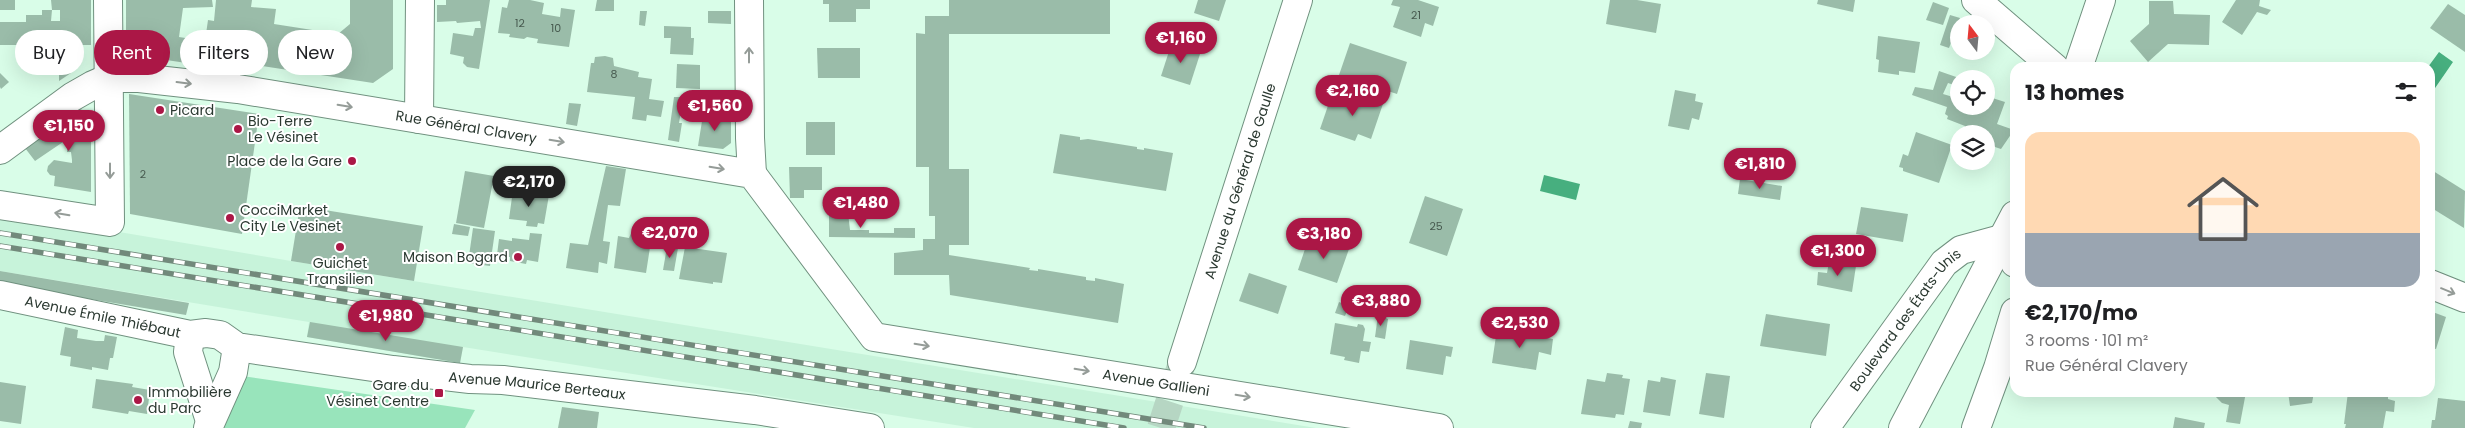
<!DOCTYPE html>
<meta charset="utf-8">
<style>
body{margin:0;font-family:Poppins,sans-serif;background:#f6f6f6;color:#202124;height:100vh;display:flex;flex-direction:column;font-size:19px;white-space:nowrap}
*{box-sizing:border-box;margin:0}
p{font-size:16px;color:#757577}
.icon{flex:none;width:28px;height:28px;fill:none;stroke:currentColor;stroke-width:2;stroke-linecap:round;stroke-linejoin:round}
.map{position:relative;flex:1;overflow:hidden}
.sheet{position:absolute;left:2010px;top:62px;width:425px;height:335px;display:flex;flex-direction:column;background:#fff;border-radius:15px;box-shadow:0 5px 20px #0002}
.sheet>*{flex:none}
.banner{position:absolute;left:15px;top:30px;width:475px;height:45px;display:flex;gap:10px}
.needle{width:32px;rotate:344deg}
.fabs{position:absolute;left:1950px;top:15px;display:grid;gap:10px}
.fabs a{display:grid;place-items:center;width:45px;height:45px;border-radius:50%;background:#fff;box-shadow:0 5px 20px #0002;font-size:25px}
.price{position:absolute;translate:-50% -42px;padding:0 11px;border-radius:18px;background:#ab1746;color:#fff;font-size:16px;line-height:32px;filter:drop-shadow(0 1px 2px #0008)}
.price::after{content:'';position:absolute;left:50%;top:30px;width:15px;height:11px;margin-left:-8px;background:inherit;clip-path:polygon(0 0,100% 0,50% 100%)}
.price.selected{background:#222;color:#fff}
ul{padding:0;list-style:none}
li{display:grid;align-content:center;gap:10px;height:265px;padding:0 15px}
li span{display:grid;place-items:center;height:155px;border-radius:15px;color:#555}
li>.icon{margin-inline-start:auto}
span .icon{width:90px;height:90px;fill:#fffc;stroke-width:1}
li b{font-size:21px}
h2{display:flex;justify-content:space-between;align-items:center;height:60px;padding:0 15px;font-size:21px}
.chip{padding:0 18px;border-radius:22px;background:#fff;box-shadow:0 5px 20px #0002;font-size:18px;line-height:45px}
.chip.selected{background:#ab1746;color:#fff}
.map>svg:first-child{display:block}
</style>
<div class="map">
<svg width="2465" height="428" viewBox="0 0 2465 428">
<rect width="100%" height="100%" fill="#d9fde8"/>
<!-- built -->
<path fill="#c7f3da" d="M 0,212 L 291,261 L 1316,428 L 974,428 L 463,347 L 460,363 L 307,337 L 309,322 L 0,271 Z"/>
<!-- green -->
<path fill="#98e4bb" d="M 242,376 L 475,410 L 465,428 L 223,428 Z"/>
<!-- water -->
<g fill="#47af7f">
<path d="M 2439,52 L 2453,62 L 2433,91 L 2430,89 L 2430,68 L 2428,67 Z"/>
<path d="M 1544,175 L 1580,184 L 1576,200 L 1540,191 Z"/>
</g>
<!-- building -->
<g fill="#9abca9" fill-rule="evenodd">
<rect x="0" y="0" width="15" height="10"/>
<path d="M 51,0 L 91,0 L 91,45 L 0,45 L 0,22 L 26,22 L 26,15 L 42,15 L 42,10 L 52,10 L 51,21 L 60,21 L 60,10 L 52,10 Z"/>
<path d="M 126,0 L 212,0 L 213,7 L 183,8 L 179,37 L 205,41 L 208,20 L 214,21 L 216,0 L 252,0 L 251,7 L 276,9 L 274,24 L 338,34 L 350,24 L 350,0 L 393,0 L 393,69 L 373,83 L 242,63 L 246,44 L 241,43 L 242,39 L 219,35 L 213,67 L 133,55 L 126,45 Z"/>
<path d="M 446,0 L 490,0 L 479,69 L 467,67 L 463,63 L 464,57 L 450,54 L 453,33 L 473,36 L 475,28 L 481,28 L 480,21 L 457,23 L 456,21 L 437,22 L 437,5 L 446,5 Z"/>
<path d="M 509,0 L 530,0 L 544,3 L 542,14 L 560,17 L 561,8 L 575,10 L 569,47 L 537,43 L 538,39 L 527,37 L 524,39 L 509,37 L 510,34 L 498,33 L 502,7 L 507,8 Z"/>
<path d="M 597,0 L 614,0 L 614,11 L 595,11 Z"/>
<path d="M 823,0 L 870,0 L 870,9 L 856,9 L 856,22 L 829,22 L 829,4 L 823,4 Z"/>
<path d="M 949,0 L 1110,0 L 1110,34 L 949,34 L 949,169 L 969,169 L 969,245 L 949,245 L 949,255 L 1030,268 L 1029,270 L 1038,271 L 1038,269 L 1086,277 L 1086,280 L 1095,281 L 1095,278 L 1124,284 L 1118,323 L 950,295 L 949,275 L 894,275 L 894,253 L 923,250 L 923,239 L 935,239 L 935,216 L 929,216 L 929,167 L 916,167 L 916,33 L 925,34 L 925,16 L 949,16 Z"/>
<path d="M 1198,0 L 1226,0 L 1219,21 L 1194,13 Z"/>
<path d="M 1393,0 L 1418,0 L 1439,7 L 1433,26 L 1425,23 L 1421,37 L 1393,27 L 1400,7 L 1391,5 Z"/>
<path d="M 1610,0 L 1637,0 L 1661,4 L 1656,33 L 1606,24 Z"/>
<path d="M 1818,0 L 1855,0 L 1853,12 L 1817,4 Z"/>
<path d="M 2236,0 L 2260,0 L 2259,6 L 2271,10 L 2267,15 L 2257,12 L 2242,35 L 2222,22 Z"/>
<path d="M 2149,1 L 2173,1 L 2174,14 L 2210,15 L 2209,45 L 2168,44 L 2148,62 L 2130,41 L 2149,24 Z"/>
<path d="M 1933,2 L 1949,8 L 1943,25 L 1926,20 Z"/>
<path d="M 2448,4 L 2465,15 L 2465,52 L 2430,28 Z"/>
<path d="M 640,11 L 647,11 L 645,26 L 639,25 Z"/>
<path d="M 708,11 L 731,11 L 731,24 L 708,23 Z"/>
<path d="M 1950,15 L 1960,18 L 1949,48 L 1940,45 Z"/>
<path d="M 664,26 L 691,27 L 691,38 L 694,38 L 693,55 L 670,54 L 671,38 L 664,38 Z"/>
<path d="M 1878,36 L 1920,42 L 1915,73 L 1899,71 L 1899,75 L 1878,72 L 1879,60 L 1876,59 Z"/>
<path d="M 1172,42 L 1201,51 L 1190,85 L 1161,76 Z"/>
<path d="M 1350,43 L 1407,62 L 1397,94 L 1339,75 Z"/>
<path d="M 817,48 L 860,48 L 860,78 L 818,78 Z"/>
<path d="M 605,56 L 613,58 L 614,66 L 639,72 L 638,77 L 652,79 L 649,99 L 664,101 L 661,117 L 647,115 L 646,121 L 632,119 L 635,97 L 587,92 L 591,63 L 594,63 L 595,57 Z"/>
<path d="M 59,58 L 70,58 L 71,73 L 59,81 Z"/>
<path d="M 677,64 L 700,65 L 700,89 L 676,88 Z"/>
<path d="M 1939,71 L 1959,78 L 1959,106 L 1986,106 L 1986,96 L 2005,102 L 1997,124 L 2014,130 L 2001,149 L 1986,144 L 1986,134 L 1971,134 L 1963,131 L 1965,126 L 1947,119 L 1948,116 L 1945,114 L 1947,107 L 1912,95 L 1915,87 L 1933,90 ZM 1948,83 L 1957,86 L 1953,97 L 1943,94 Z"/>
<path d="M 0,73 L 9,82 L 1,89 L 0,87 Z"/>
<path d="M 1675,90 L 1696,94 L 1695,101 L 1703,103 L 1699,120 L 1692,118 L 1689,130 L 1668,126 Z"/>
<path d="M 1364,91 L 1385,98 L 1371,139 L 1358,134 L 1355,141 L 1320,129 L 1331,97 L 1359,106 Z"/>
<path d="M 129,94 L 259,114 L 242,234 L 130,214 Z"/>
<path d="M 674,97 L 686,97 L 686,104 L 682,105 L 679,123 L 682,123 L 679,142 L 668,140 Z"/>
<path d="M 569,103 L 581,104 L 577,126 L 566,124 Z"/>
<path d="M 80,109 L 91,114 L 91,192 L 54,186 L 55,176 L 50,175 L 47,171 L 48,166 L 54,160 L 72,163 L 72,160 L 71,152 L 67,152 L 67,146 L 63,142 L 35,161 L 25,148 Z"/>
<path d="M 703,115 L 720,118 L 722,115 L 727,116 L 727,119 L 731,120 L 731,143 L 723,149 L 698,146 Z"/>
<rect x="806" y="122" width="29" height="33"/>
<path d="M 1916,132 L 1952,145 L 1939,183 L 1903,171 L 1903,168 L 1899,167 L 1903,154 L 1908,156 Z"/>
<path d="M 1060,134 L 1080,137 L 1080,140 L 1088,139 L 1137,147 L 1137,149 L 1144,150 L 1144,148 L 1173,153 L 1166,191 L 1053,173 Z"/>
<path d="M 606,166 L 626,169 L 620,206 L 608,205 L 603,241 L 610,242 L 607,264 L 599,262 L 598,273 L 566,268 L 570,243 L 588,245 Z"/>
<path d="M 789,167 L 822,167 L 822,190 L 804,190 L 804,198 L 790,198 Z"/>
<path d="M 2430,169 L 2465,191 L 2464,228 L 2430,207 Z"/>
<path d="M 465,171 L 494,176 L 484,228 L 456,223 Z"/>
<path d="M 1740,179 L 1782,186 L 1780,200 L 1738,194 Z"/>
<path d="M 513,190 L 549,195 L 544,224 L 538,223 L 537,227 L 526,226 L 527,221 L 509,219 Z"/>
<path d="M 1425,196 L 1463,209 L 1447,256 L 1409,243 Z"/>
<path d="M 300,206 L 423,226 L 414,281 L 291,261 Z"/>
<path d="M 1861,207 L 1908,214 L 1903,242 L 1856,234 Z"/>
<path d="M 829,211 L 848,213 L 850,230 L 869,230 L 869,233 L 894,233 L 894,228 L 915,228 L 915,238 L 829,237 Z"/>
<path d="M 454,224 L 470,227 L 468,236 L 452,234 Z"/>
<path d="M 473,228 L 495,231 L 490,266 L 468,263 Z"/>
<path d="M 632,231 L 639,232 L 640,240 L 651,241 L 646,273 L 614,268 L 618,236 L 629,238 Z"/>
<path d="M 530,233 L 542,234 L 538,262 L 527,260 L 526,264 L 510,261 L 510,257 L 497,255 L 499,239 L 512,241 L 512,238 L 529,240 Z"/>
<path d="M 1313,238 L 1349,249 L 1337,283 L 1298,270 L 1305,249 L 1308,250 Z"/>
<path d="M 667,247 L 678,248 L 674,271 L 663,270 Z"/>
<path d="M 685,247 L 727,253 L 722,283 L 713,282 L 713,284 L 679,279 Z"/>
<path d="M 1829,262 L 1856,266 L 1852,292 L 1817,285 L 1818,272 L 1827,273 Z"/>
<path d="M 0,271 L 189,303 L 186,315 L 0,284 Z"/>
<path d="M 1249,273 L 1287,286 L 1278,314 L 1239,301 Z"/>
<path d="M 1339,302 L 1349,306 L 1345,316 L 1335,313 Z"/>
<path d="M 2430,311 L 2446,317 L 2436,349 L 2430,348 Z"/>
<path d="M 1766,314 L 1830,324 L 1826,356 L 1760,346 Z"/>
<path d="M 1378,315 L 1388,319 L 1385,339 L 1375,337 Z"/>
<path d="M 310,322 L 463,347 L 460,363 L 307,337 Z"/>
<path d="M 1335,323 L 1357,327 L 1358,324 L 1363,325 L 1365,329 L 1363,341 L 1371,342 L 1369,352 L 1361,351 L 1359,363 L 1344,360 L 1345,357 L 1330,354 Z"/>
<path d="M 65,327 L 78,330 L 77,338 L 96,341 L 104,341 L 105,335 L 117,337 L 113,358 L 110,358 L 108,370 L 92,367 L 92,370 L 70,366 L 71,357 L 60,355 Z"/>
<path d="M 1497,329 L 1553,339 L 1551,355 L 1539,352 L 1536,370 L 1492,363 Z"/>
<path d="M 1410,340 L 1453,347 L 1451,357 L 1446,356 L 1443,375 L 1406,369 Z"/>
<path d="M 1607,373 L 1623,375 L 1622,378 L 1630,379 L 1624,415 L 1616,414 L 1615,418 L 1581,414 L 1587,379 L 1605,382 Z"/>
<path d="M 1706,373 L 1730,376 L 1724,418 L 1699,414 Z"/>
<path d="M 1661,377 L 1676,380 L 1670,416 L 1643,412 L 1648,380 L 1660,382 Z"/>
<path d="M 96,379 L 133,384 L 132,387 L 150,390 L 147,414 L 129,411 L 128,414 L 92,408 Z"/>
<path d="M 0,382 L 26,386 L 21,424 L 0,421 Z"/>
<path d="M 2203,392 L 2246,392 L 2240,424 L 2226,422 L 2229,405 L 2222,403 L 2215,396 Z"/>
<path d="M 2288,392 L 2314,392 L 2312,403 L 2290,406 Z"/>
<path d="M 2348,392 L 2388,396 L 2388,399 L 2395,401 L 2394,412 L 2386,411 L 2383,428 L 2345,428 L 2346,424 L 2344,424 Z"/>
<path d="M 2438,398 L 2465,401 L 2465,428 L 2431,428 L 2432,420 L 2435,420 Z"/>
<path d="M 562,407 L 599,412 L 597,428 L 558,428 Z"/>
<path d="M 2175,417 L 2205,423 L 2204,428 L 2173,428 Z"/>
<path d="M 1630,421 L 1642,423 L 1641,428 L 1628,428 Z"/>
</g>
<g fill="none" stroke-linecap="round" stroke-linejoin="round">
<!-- minor-tunnel -->
<path stroke="#b6d6c3" stroke-width="28" stroke-dasharray="28 14" stroke-linecap="butt" d="M 1161,428 L 1182,363"/>
<!-- minor casing -->
<g stroke="#70917f" stroke-width="30">
<g id="minor">
<path d="M 749,0 L 750,138 L 752,174"/>
<path d="M 1976,0 L 2055,68"/>
<path d="M 2078,68 L 2101,0"/>
<path d="M 419,119 L 420,0"/>
<path id="s1" d="M 0,150 L 72,97 L 93,85 L 109,78 L 139,78 L 238,89 L 752,174 L 874,337 L 1439,428"/>
<path d="M 0,205 L 110,222 L 108,0"/>
<path d="M 2430,284 L 2465,298"/>
<path id="s2" d="M 0,295 L 190,335 L 206,333 L 220,335 L 237,347 L 393,370 L 470,379 L 503,380 L 755,410 L 870,428"/>
<path d="M 190,335 L 188,352 L 210,421"/>
<path id="s3" d="M 1182,362 L 1298,0"/>
<path d="M 208,428 L 233,372 L 237,347"/>
<path id="s4" d="M 1825,428 L 1944,263 L 1961,250 L 2005,238 L 2015,263"/>
<path d="M 1903,428 L 2015,215"/>
<path d="M 1976,428 L 1998,368 L 2015,312"/>
</g>
</g>
<!-- minor -->
<use href="#minor" stroke="#fff" stroke-width="28"/>
<!-- rail casing -->
<g stroke="#72897b" stroke-width="5.5">
<g id="rail">
<path d="M 0,233 L 1204,428"/>
<path d="M 0,246 L 1124,428"/>
</g>
</g>
<!-- rail -->
<use href="#rail" stroke="#fff" stroke-width="4" stroke-dasharray="11" stroke-linecap="butt"/>
</g>
<!-- one-way arrows -->
<defs><path id="oneway-shaft" d="M-6 0H5M1.5-3L5.5 0L1.5 3" fill="none" stroke-width="1.6" stroke-linecap="round" stroke-linejoin="round" transform="scale(1.25)"/></defs>
<g stroke="#959c98">
<use href="#oneway-shaft" transform="translate(749 55) rotate(-90)"/>
<use href="#oneway-shaft" transform="translate(184 83) rotate(7)"/>
<use href="#oneway-shaft" transform="translate(345 106) rotate(9)"/>
<use href="#oneway-shaft" transform="translate(557 141) rotate(9)"/>
<use href="#oneway-shaft" transform="translate(717 168) rotate(9)"/>
<use href="#oneway-shaft" transform="translate(110 171) rotate(90)"/>
<use href="#oneway-shaft" transform="translate(62 214) rotate(-171)"/>
<use href="#oneway-shaft" transform="translate(2448 291) rotate(22)"/>
<use href="#oneway-shaft" transform="translate(922 345) rotate(9)"/>
<use href="#oneway-shaft" transform="translate(1082 370) rotate(9)"/>
<use href="#oneway-shaft" transform="translate(1243 396) rotate(9)"/>
</g>
<!-- markers -->
<g fill="#ab1746" stroke="#fff" stroke-width="2">
<circle cx="160" cy="110" r="5"/>
<circle cx="238" cy="129" r="5"/>
<circle cx="352" cy="161" r="5"/>
<circle cx="230" cy="218" r="5"/>
<circle cx="340" cy="247" r="5"/>
<circle cx="518" cy="257" r="5"/>
<rect x="434" y="388" width="10" height="10" rx="2.5"/>
<circle cx="138" cy="400" r="5"/>
</g>
<g text-anchor="middle" stroke-width="4" stroke-linejoin="round" paint-order="stroke">
<!-- number labels -->
<g font-size="11" fill="#475a4f">
<text x="1416" y="19">21</text>
<text x="520" y="27">12</text>
<text x="556" y="32">10</text>
<text x="614" y="78">8</text>
<text x="143" y="178">2</text>
<text x="1436" y="230">25</text>
</g>
<!-- poi labels -->
<g font-size="14" fill="#2b3931" stroke="#fff" text-anchor="start">
<text x="170" y="115">Picard</text>
<text x="248" y="126">Bio-Terre<tspan x="248" dy="16">Le Vésinet</tspan></text>
<text x="342" y="166" text-anchor="end">Place de la Gare</text>
<text x="240" y="215">CocciMarket<tspan x="240" dy="16">City Le Vesinet</tspan></text>
<text x="508" y="262" text-anchor="end">Maison Bogard</text>
<text x="340" y="268" text-anchor="middle">Guichet<tspan x="340" dy="16">Transilien</tspan></text>
<text x="429" y="390" text-anchor="end">Gare du<tspan x="429" dy="16">Vésinet Centre</tspan></text>
<text x="148" y="397">Immobilière<tspan x="148" dy="16">du Parc</tspan></text>
</g>
<!-- street labels -->
<g font-size="14" fill="#2b3931" stroke="#fff">
<text dy="5" stroke="none"><textPath href="#s1" startOffset="492">Rue Général Clavery</textPath></text>
<text dy="5" stroke="none"><textPath href="#s3" startOffset="190">Avenue du Général de Gaulle</textPath></text>
<text dy="5" stroke="none"><textPath href="#s2" startOffset="105">Avenue Émile Thiébaut</textPath></text>
<text dy="5" stroke="none"><textPath href="#s4" startOffset="135">Boulevard des États-Unis</textPath></text>
<text dy="5" stroke="none"><textPath href="#s1" startOffset="1271">Avenue Gallieni</textPath></text>
<text dy="5" stroke="none"><textPath href="#s2" startOffset="548">Avenue Maurice Berteaux</textPath></text>
</g>
</g>
</svg>
<div class="fabs">
<a><svg class="needle" viewBox="-14 -14 28 28"><path d="M0-13l5 13h-10z" fill="#e53935"/><path d="M0 13l5-13h-10z" fill="#757577"/></svg></a>
<a><svg class="icon" aria-label="locate" viewBox="0 0 24 24"><circle cx="12" cy="12" r="6"/><path d="M12 2v4M12 18v4M2 12h4M18 12h4"/></svg></a>
<a><svg class="icon" aria-label="layers" viewBox="0 0 24 24"><path d="M12 4l9 5-9 5-9-5zM3 14l9 5 9-5"/></svg></a>
</div>
<b class="price" style="left:1181px;top:64px">€1,160</b>
<b class="price" style="left:1353px;top:117px">€2,160</b>
<b class="price" style="left:715px;top:132px">€1,560</b>
<b class="price" style="left:69px;top:152px">€1,150</b>
<b class="price" style="left:1760px;top:190px">€1,810</b>
<b class="price selected" style="left:529px;top:208px">€2,170</b>
<b class="price" style="left:861px;top:229px">€1,480</b>
<b class="price" style="left:670px;top:259px">€2,070</b>
<b class="price" style="left:1324px;top:260px">€3,180</b>
<b class="price" style="left:1838px;top:277px">€1,300</b>
<b class="price" style="left:1381px;top:327px">€3,880</b>
<b class="price" style="left:386px;top:342px">€1,980</b>
<b class="price" style="left:1520px;top:349px">€2,530</b>
<div class="banner">
<a class="chip">Buy</a>
<a class="chip selected">Rent</a>
<a class="chip">Filters</a>
<a class="chip">New</a>
</div>
<section class="sheet">
<h2>13 homes<svg class="icon" aria-label="filters" viewBox="0 0 24 24"><path d="M4 7h16M4 17h16"/><circle cx="9" cy="7" r="2"/><circle cx="15" cy="17" r="2"/></svg></h2>
<ul>
<li><span style="background:linear-gradient(#ffd9b3 65%,#9aa5b1 0)"><svg class="icon" aria-label="home" viewBox="0 0 24 24"><path d="M3 11l9-7 9 7M6 9v11h12V9"/></svg></span><div><b>€2,170/mo</b><p>3 rooms · 101 m²</p><p>Rue Général Clavery</p></div></li>
</ul>
</section>
</div>
